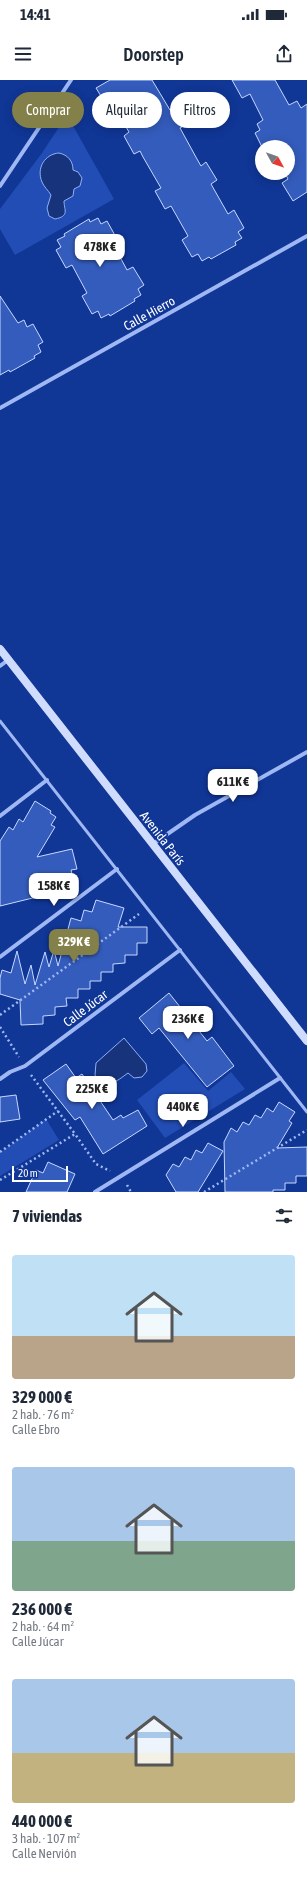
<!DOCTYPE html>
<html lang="es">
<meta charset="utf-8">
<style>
body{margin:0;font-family:"Asap Condensed",sans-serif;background:#f6f6f7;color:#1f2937;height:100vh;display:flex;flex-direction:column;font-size:15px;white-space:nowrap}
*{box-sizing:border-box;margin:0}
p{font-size:13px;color:#747a83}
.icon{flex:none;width:22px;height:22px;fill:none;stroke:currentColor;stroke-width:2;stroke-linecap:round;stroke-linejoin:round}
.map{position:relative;height:1112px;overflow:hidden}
.drawer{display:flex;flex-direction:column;background:#fff;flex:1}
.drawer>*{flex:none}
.hud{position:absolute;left:12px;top:12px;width:283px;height:36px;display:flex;gap:8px}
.needle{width:26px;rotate:130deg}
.fabs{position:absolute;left:255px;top:60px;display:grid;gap:8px}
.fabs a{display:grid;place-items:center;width:40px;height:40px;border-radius:50%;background:#fff;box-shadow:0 2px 10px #0003;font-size:20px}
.scale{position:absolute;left:12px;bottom:10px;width:56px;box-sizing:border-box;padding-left:4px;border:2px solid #fff;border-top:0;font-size:11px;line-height:14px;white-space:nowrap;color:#fff;-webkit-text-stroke:3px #103696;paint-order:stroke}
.price{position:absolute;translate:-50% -34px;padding:0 9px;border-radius:8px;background:#fff;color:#222;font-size:13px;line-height:26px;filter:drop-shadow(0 1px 2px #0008)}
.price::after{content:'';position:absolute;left:50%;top:24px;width:12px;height:9px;margin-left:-6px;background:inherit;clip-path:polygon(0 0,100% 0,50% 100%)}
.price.selected{background:#84804a;color:#fff}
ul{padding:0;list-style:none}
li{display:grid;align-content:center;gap:8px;height:212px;padding:0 12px}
li span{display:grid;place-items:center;height:124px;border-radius:4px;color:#555}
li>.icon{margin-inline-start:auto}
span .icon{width:72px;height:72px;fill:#fffc;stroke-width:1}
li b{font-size:17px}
h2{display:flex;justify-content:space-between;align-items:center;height:48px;padding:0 12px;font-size:17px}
.chip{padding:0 14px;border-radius:18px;background:#fff;box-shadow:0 2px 10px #0003;font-size:14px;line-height:36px}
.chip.selected{background:#84804a;color:#fff}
.status{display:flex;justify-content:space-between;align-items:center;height:28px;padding:0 20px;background:#fff;direction:ltr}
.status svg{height:11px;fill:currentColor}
header{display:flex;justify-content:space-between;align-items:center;height:52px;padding:0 12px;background:#fff;font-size:18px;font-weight:600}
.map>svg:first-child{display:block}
</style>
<div class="status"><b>14:41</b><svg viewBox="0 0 49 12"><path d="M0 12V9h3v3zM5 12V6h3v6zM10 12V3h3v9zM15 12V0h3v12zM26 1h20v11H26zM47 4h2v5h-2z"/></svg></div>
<header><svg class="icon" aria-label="menu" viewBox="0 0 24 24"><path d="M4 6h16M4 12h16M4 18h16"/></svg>Doorstep<svg class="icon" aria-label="share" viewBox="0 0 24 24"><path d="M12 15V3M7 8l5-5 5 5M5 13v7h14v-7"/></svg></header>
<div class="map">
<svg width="307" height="1112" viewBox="0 0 307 1112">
<rect width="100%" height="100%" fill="#103696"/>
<!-- green -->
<g fill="#224db5">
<path d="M 67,35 L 114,119 L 15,175 L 0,149 L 0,129 L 42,73 Z"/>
<path d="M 184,983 L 208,1011 L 231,992 L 245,1009 L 165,1058 L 137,1020 Z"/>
<path d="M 46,1039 L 59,1060 L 0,1096 L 0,1073 Z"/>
</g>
<!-- water -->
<g fill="#17337c" stroke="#91b0f7">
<path d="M 59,73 C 68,75 73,81 73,90 L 78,92 L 82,98 L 80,106 L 74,109 L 73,116 L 64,121 C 64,130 70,136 55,139 L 49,136 L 47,128 L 51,115 C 48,110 44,107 42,102 C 36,88 45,74 59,73 Z"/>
<path d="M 124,958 L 146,984 L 147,991 L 142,997 L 134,998 L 128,993 C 117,1001 104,1012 95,995 L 96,983 Z"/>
</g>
<!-- building -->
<g fill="#345cbc" stroke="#c7d7fe">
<path d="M 110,0 L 152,0 L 170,30 L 175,26 L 185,45 L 180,48 L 197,79 L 201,86 L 206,82 L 217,100 L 211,104 L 228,134 L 234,130 L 244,148 L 238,152 L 242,158 L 235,162 L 236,165 L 211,179 L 209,177 L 202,181 L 198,174 L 192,177 L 182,160 L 188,156 L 171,126 L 165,129 L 155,111 L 161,108 L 143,77 L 140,71 L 134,74 L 124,56 L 129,52 L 112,23 L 107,26 L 96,8 Z"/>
<path d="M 232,0 L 275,0 L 289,25 L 297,21 L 301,28 L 307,24 L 307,112 L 293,121 L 282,103 L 288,99 L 285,93 L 288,93 L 288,67 L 262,67 L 255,53 L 260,50 L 257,44 L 263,40 L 250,14 L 242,18 Z"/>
<path d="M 98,138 L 101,144 L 107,141 L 117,159 L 112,162 L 127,190 L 133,187 L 144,205 L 138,209 L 141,215 L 134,219 L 135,221 L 110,236 L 109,234 L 101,238 L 98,231 L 92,234 L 82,216 L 87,213 L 72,185 L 66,188 L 56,170 L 61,167 L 57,160 L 65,156 L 64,154 L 89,139 L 90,142 Z"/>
<path d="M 0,216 L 18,243 L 24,240 L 27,247 L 33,244 L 43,262 L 38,265 L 41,272 L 34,276 L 35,278 L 10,292 L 9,290 L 0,295 Z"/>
<path d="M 35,721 L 51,731 L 50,733 L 56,737 L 51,745 L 55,747 L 37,777 L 72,769 L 77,789 L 71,790 L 73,798 L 62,800 L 63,806 L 52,808 L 53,813 L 0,826 L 0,761 L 9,747 L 13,750 L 19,739 L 23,742 Z"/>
<path d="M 96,820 L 124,828 L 118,847 L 147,847 L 147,863 L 137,863 L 137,875 L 125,875 L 125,883 L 113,884 L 113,892 L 101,892 L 101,901 L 90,901 L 90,909 L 78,909 L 78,918 L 66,918 L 67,926 L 55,927 L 55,935 L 43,936 L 43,944 L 21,945 L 20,920 L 0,914 L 0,898 L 2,890 L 11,893 L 17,871 L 25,904 L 31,885 L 35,905 L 45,872 L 49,887 L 54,870 L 58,886 L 71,838 L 81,841 L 84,830 L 92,832 Z"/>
<path d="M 169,913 L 207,961 L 212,957 L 234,986 L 207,1007 L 159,948 L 152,954 L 139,938 Z"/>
<path d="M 66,984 L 76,998 L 82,994 L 113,1040 L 121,1035 L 123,1038 L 138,1030 L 147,1046 L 103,1074 L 80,1037 L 75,1040 L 43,1000 Z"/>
<path d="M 16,1015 L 20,1039 L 0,1042 L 0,1017 Z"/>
<path d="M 279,1022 L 295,1032 L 289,1041 L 292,1043 L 277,1068 L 307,1067 L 307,1096 L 296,1096 L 296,1103 L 285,1103 L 285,1110 L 273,1110 L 273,1112 L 225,1112 L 224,1062 L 231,1048 L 237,1052 L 243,1042 L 249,1045 L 255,1035 L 261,1038 L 267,1028 L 273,1032 Z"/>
<path d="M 208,1063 L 223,1071 L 198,1112 L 176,1112 L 166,1095 L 173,1084 L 179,1087 L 185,1077 L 191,1080 L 196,1070 L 202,1073 Z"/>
<path d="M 48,1082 L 75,1094 L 67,1112 L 26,1112 L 36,1090 L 43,1093 Z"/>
</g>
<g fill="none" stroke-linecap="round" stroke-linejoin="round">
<!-- path -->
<g stroke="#9fb8f4" stroke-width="2.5" stroke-dasharray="2 3" stroke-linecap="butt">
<path d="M 0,935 L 139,834"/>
<path d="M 0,947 L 19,977"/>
<path d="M 31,995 L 75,1054"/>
<path d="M 0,1072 L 58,1031"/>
<path d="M 0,1100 L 75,1054 L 96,1084 L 110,1091"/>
<path d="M 127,1105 L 131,1112"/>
<path d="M 204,1112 L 307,1050"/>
</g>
<!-- service -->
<path stroke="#9fb8f4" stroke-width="3" d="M 0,641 L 307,1032"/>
<!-- minor -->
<g stroke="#9fb8f4" stroke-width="4">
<path d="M 0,106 L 71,0"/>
<path d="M 0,328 L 307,156"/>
<path d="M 0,586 L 8,580"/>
<path d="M 0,736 L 47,700"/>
<path d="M 153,764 L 195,735 L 307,672"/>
<path d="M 0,877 L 117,789"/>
<path d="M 0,999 L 10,992 L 25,986 L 180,870"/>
<path d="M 95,1112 L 280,998"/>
</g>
<!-- secondary -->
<path stroke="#cfdcfd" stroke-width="8" d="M 0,569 L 307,961"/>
</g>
<g text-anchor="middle" stroke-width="3.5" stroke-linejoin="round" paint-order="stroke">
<!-- street labels -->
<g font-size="13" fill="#fff" stroke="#103696">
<text transform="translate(149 233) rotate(-29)" y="5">Calle Hierro</text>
<text transform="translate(163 758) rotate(52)" y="5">Avenida París</text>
<text transform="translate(85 928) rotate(-37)" y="5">Calle Júcar</text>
</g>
</g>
</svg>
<div class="fabs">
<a><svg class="needle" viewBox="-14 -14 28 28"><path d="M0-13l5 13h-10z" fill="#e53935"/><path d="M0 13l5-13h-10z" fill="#747a83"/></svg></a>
</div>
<div class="scale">20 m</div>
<b class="price" style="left:100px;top:188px">478K €</b>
<b class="price" style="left:233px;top:723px">611K €</b>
<b class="price" style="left:54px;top:827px">158K €</b>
<b class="price selected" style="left:74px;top:883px">329K €</b>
<b class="price" style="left:188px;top:960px">236K €</b>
<b class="price" style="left:92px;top:1030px">225K €</b>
<b class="price" style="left:183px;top:1048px">440K €</b>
<div class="hud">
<a class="chip selected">Comprar</a>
<a class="chip">Alquilar</a>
<a class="chip">Filtros</a>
</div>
</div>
<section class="drawer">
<h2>7 viviendas<svg class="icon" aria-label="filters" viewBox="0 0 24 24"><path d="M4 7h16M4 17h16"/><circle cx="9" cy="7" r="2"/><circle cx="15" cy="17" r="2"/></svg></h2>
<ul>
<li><span style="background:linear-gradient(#bfe0f5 65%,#b9a48a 0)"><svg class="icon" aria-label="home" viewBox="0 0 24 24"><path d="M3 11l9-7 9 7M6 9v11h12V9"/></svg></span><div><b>329 000 €</b><p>2 hab. · 76 m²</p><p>Calle Ebro</p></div></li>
<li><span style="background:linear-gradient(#a9c7e8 60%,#7fa58c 0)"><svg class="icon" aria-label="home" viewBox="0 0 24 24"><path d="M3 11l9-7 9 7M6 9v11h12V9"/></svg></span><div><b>236 000 €</b><p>2 hab. · 64 m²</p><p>Calle Júcar</p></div></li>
<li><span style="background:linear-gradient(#a9c7e8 60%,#c2b280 0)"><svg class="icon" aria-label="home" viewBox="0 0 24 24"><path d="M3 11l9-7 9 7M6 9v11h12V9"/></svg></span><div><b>440 000 €</b><p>3 hab. · 107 m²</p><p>Calle Nervión</p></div></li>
</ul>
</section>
